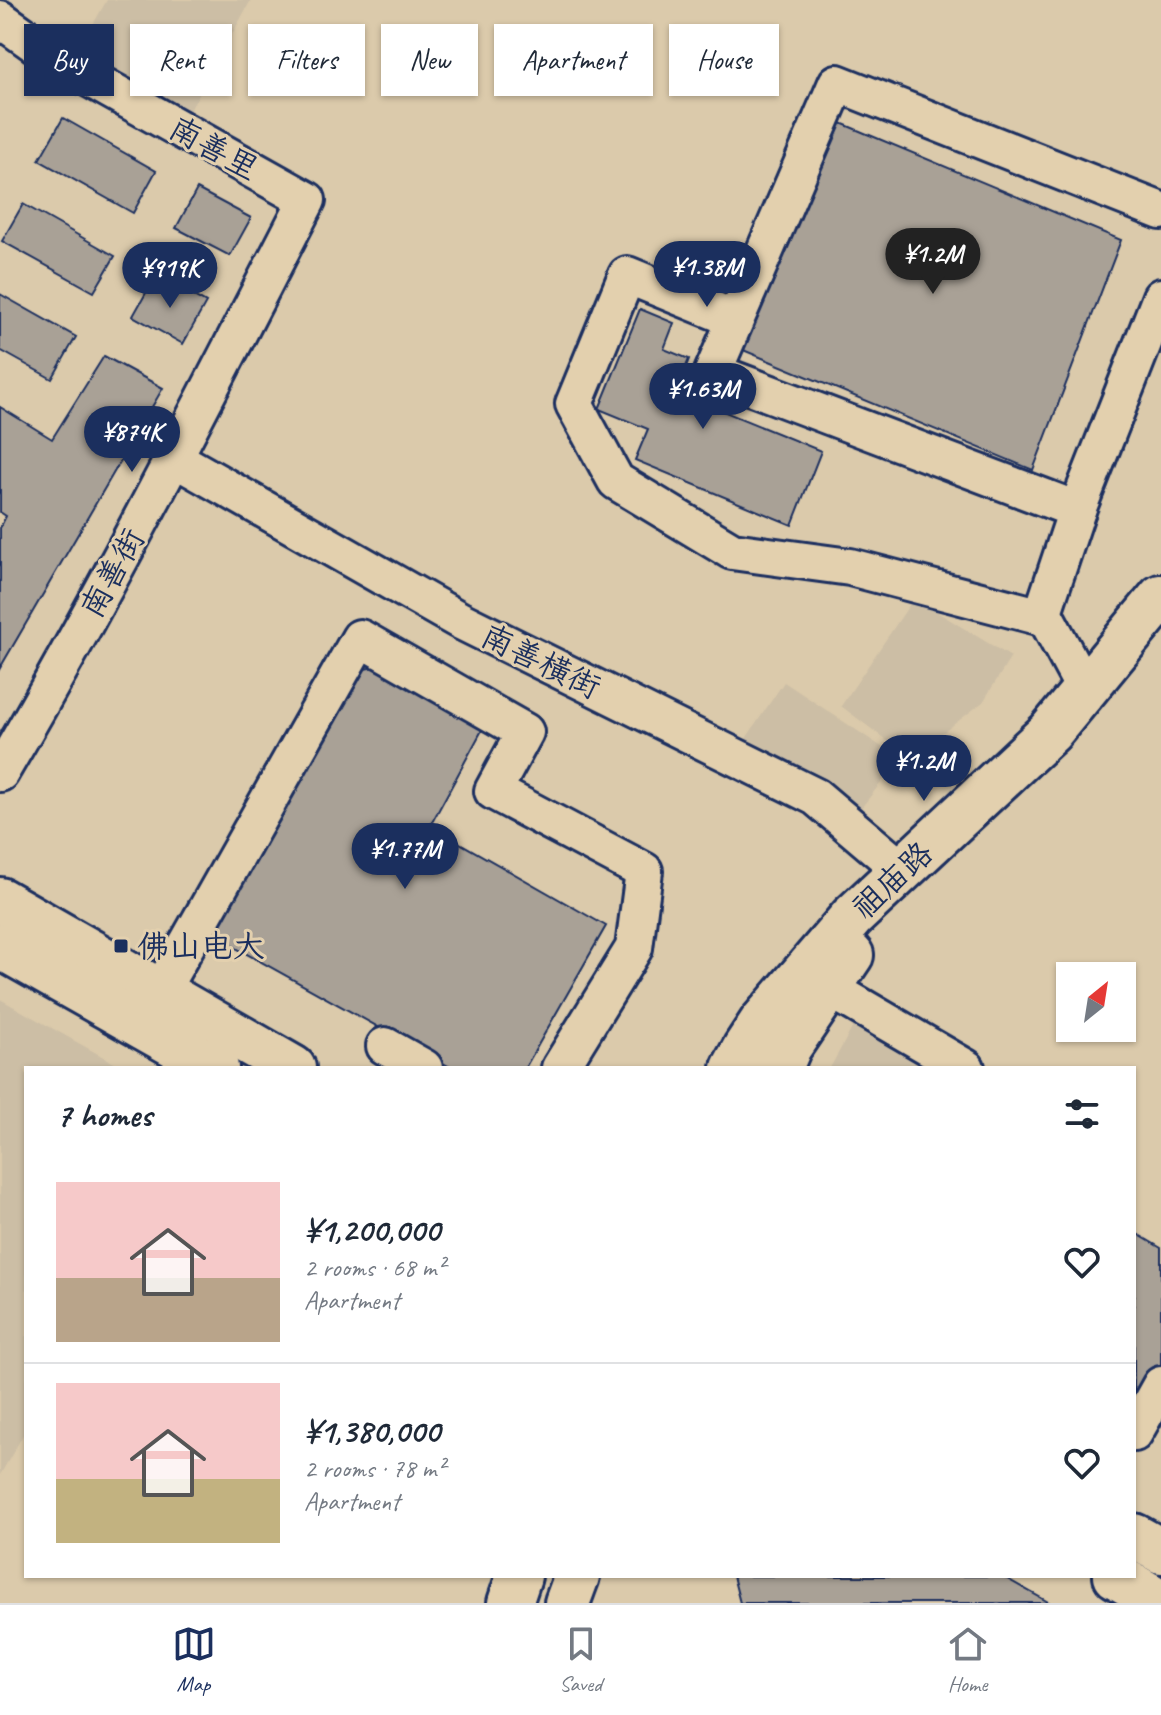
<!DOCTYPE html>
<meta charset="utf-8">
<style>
body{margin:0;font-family:Caveat,"LXGW WenKai TC",sans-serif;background:#f6f6f7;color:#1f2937;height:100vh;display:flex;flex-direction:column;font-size:30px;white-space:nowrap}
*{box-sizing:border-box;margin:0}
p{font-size:26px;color:#747a83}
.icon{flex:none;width:44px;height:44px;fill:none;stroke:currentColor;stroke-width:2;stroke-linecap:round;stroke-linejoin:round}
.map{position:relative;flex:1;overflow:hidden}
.sheet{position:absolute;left:24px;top:1066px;width:1112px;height:512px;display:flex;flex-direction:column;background:#fff;border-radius:0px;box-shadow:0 2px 6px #0004}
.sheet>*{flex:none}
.guide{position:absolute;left:24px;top:24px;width:1114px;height:72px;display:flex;gap:16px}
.needle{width:52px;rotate:30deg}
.controls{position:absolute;left:1056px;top:962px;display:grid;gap:16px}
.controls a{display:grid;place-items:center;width:80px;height:80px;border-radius:0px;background:#fff;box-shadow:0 2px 6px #0004;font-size:40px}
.price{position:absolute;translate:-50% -68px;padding:0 18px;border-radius:28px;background:#1b2f5e;color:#fff;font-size:26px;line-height:52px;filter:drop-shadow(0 2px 4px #0008)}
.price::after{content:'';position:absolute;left:50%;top:48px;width:24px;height:18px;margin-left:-12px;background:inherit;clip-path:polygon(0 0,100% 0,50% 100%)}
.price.active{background:#222;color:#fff}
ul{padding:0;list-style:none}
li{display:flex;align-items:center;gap:24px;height:200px;padding:0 32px}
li+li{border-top:2px solid #e0e1e3}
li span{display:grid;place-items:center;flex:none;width:224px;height:160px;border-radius:0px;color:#555}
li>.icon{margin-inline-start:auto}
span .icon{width:96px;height:96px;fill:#fffc;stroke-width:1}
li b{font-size:34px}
h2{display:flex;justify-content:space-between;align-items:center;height:96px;padding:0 32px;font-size:34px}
.tag{padding:0 28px;border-radius:0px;background:#fff;box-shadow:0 2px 6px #0004;font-size:28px;line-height:72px}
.tag.active{background:#1b2f5e;color:#fff}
.tabs{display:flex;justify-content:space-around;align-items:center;height:112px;border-top:2px solid #e0e1e3;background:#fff;font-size:22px;color:#747a83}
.tabs a{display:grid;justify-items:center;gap:4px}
.tabs .active{color:#1b2f5e}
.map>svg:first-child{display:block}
</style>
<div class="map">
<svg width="1161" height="1603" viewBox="0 0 1161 1603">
<rect width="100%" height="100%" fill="#dbcaab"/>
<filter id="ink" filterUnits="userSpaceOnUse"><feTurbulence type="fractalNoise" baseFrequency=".0125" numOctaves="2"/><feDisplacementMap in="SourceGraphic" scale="16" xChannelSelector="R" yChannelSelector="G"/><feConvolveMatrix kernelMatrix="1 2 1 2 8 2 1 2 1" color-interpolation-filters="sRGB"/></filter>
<g filter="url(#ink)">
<!-- built -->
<g fill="#ccbea5">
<path d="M 107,0 L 251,0 L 188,114 L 76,54 Z"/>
<path d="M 914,598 L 1011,657 L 983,702 L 910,758 L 841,706 Z"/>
<path d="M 784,682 L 900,759 L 853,818 L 743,743 Z"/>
<path d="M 0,999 L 123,1068 L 26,1068 L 26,1430 L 0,1475 Z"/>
<path d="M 855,1023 L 935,1068 L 830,1068 Z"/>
</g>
<!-- building -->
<g fill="#a9a196" stroke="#1b2f5e" stroke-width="2">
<path d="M 63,118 L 156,171 L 133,213 L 39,160 Z"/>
<path d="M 836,121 L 1121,240 L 1033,470 L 743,350 Z"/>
<path d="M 197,189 L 251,218 L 230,256 L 176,228 Z"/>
<path d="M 23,204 L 115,256 L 94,292 L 2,241 Z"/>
<path d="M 156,275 L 206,303 L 183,344 L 133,316 Z"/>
<path d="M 0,294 L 76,337 L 52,379 L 0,350 Z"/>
<path d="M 640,309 L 674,323 L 664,349 L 689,359 L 676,392 L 821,451 L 792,525 L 635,460 L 648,429 L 599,409 Z"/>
<path d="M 104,356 L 163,388 L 0,668 L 0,528 L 6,516 L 0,512 L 0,407 L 52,439 Z"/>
<path d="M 380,666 L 487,721 L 430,826 L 606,926 L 525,1068 L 452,1068 L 211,934 L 359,670 Z"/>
<path d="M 1134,1232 L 1161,1248 L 1161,1368 L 1134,1416 Z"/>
<path d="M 733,1576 L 1002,1576 L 1050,1603 L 740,1603 Z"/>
</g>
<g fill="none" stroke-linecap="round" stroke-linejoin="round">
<!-- minor casing -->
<g stroke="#1b2f5e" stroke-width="42">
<g id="minor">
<path d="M 0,19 L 62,63 L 307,200 C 208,392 110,586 0,773"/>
<path d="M 735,319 L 627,275 L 574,404 L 616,481 L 732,551 L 850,567 L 1046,618"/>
<path d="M 174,458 L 459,620 L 816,797 L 902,870"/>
<path d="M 1077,510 L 1161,297"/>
<path d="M 1085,690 L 1043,612 L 1077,510 L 713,372 L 837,83 L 1161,211"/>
<path d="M 829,988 L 966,1068"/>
<path d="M 160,992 L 360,638 L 525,732 L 493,791 L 644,871 L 634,948 L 560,1068"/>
<path d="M 385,1046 L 424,1068"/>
<path d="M 1134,1433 L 1161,1385"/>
</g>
</g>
<!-- major casing -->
<g stroke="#1b2f5e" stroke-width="50">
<g id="major">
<path d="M 0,900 L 293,1068"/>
<path d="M 0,946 L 216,1068"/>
<path d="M 734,1068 L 745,1048 L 762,1022 L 852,917 L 1050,732 L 1161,597"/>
<path d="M 780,1068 L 789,1047 L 851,955"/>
<path d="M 1134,1536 L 1161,1551"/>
<path d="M 1116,1576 L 1161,1602"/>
<path d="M 510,1603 L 519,1576"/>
<path d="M 567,1603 L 577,1576"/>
</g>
</g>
<!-- minor -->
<use href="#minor" stroke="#e3d0ae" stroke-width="36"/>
<!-- major -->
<use href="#major" stroke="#e3d0ae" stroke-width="44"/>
</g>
</g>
<!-- markers -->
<rect fill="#1b2f5e" stroke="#e3d0ae" stroke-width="3" x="113" y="938" width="16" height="16" rx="4"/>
<g text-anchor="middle" stroke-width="6" stroke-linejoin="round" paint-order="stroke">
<!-- street labels -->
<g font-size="32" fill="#1b2f5e" stroke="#e3d0ae">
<text transform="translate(214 148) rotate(29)" y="11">南善里</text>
<text transform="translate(112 573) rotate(-61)" y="11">南善街</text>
<text transform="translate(541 661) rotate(26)" y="11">南善横街</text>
<text transform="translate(892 880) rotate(-43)" y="11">祖庙路</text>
</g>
<!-- poi labels -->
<g font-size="32" fill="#1b2f5e" stroke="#e3d0ae" text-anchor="start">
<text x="137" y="957">佛山电大</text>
</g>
</g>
</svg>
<div class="controls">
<a><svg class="needle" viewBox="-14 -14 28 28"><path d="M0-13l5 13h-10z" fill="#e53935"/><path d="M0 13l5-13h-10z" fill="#747a83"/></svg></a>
</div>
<b class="price active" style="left:933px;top:296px">¥1.2M</b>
<b class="price" style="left:707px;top:309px">¥1.38M</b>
<b class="price" style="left:170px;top:310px">¥919K</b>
<b class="price" style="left:703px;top:431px">¥1.63M</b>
<b class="price" style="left:132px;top:474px">¥874K</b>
<b class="price" style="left:924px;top:803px">¥1.2M</b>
<b class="price" style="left:405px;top:891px">¥1.77M</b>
<div class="guide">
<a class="tag active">Buy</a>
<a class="tag">Rent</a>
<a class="tag">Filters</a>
<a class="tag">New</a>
<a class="tag">Apartment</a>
<a class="tag">House</a>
</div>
<section class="sheet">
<h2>7 homes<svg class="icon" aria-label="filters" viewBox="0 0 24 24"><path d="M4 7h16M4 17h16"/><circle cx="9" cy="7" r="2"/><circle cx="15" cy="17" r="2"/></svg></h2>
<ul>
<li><span style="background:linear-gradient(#f6c9c9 60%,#b9a48a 0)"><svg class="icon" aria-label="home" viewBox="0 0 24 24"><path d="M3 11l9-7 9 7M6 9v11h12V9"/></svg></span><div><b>¥1,200,000</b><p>2 rooms · 68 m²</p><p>Apartment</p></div><svg class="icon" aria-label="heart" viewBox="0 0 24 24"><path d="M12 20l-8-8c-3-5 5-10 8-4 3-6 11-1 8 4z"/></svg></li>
<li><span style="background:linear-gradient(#f6c9c9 60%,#c2b280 0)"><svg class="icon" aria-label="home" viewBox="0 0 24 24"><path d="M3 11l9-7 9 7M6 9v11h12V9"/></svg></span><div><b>¥1,380,000</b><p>2 rooms · 78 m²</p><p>Apartment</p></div><svg class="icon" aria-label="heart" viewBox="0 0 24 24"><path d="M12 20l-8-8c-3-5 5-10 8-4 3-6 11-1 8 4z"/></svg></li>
</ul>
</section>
</div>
<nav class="tabs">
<a class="active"><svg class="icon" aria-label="map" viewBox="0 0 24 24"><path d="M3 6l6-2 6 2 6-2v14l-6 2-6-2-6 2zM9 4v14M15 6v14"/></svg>Map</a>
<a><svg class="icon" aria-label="saved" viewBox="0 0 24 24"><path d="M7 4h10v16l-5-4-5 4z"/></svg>Saved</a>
<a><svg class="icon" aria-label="home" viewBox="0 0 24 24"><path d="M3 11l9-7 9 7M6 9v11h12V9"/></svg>Home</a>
</nav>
